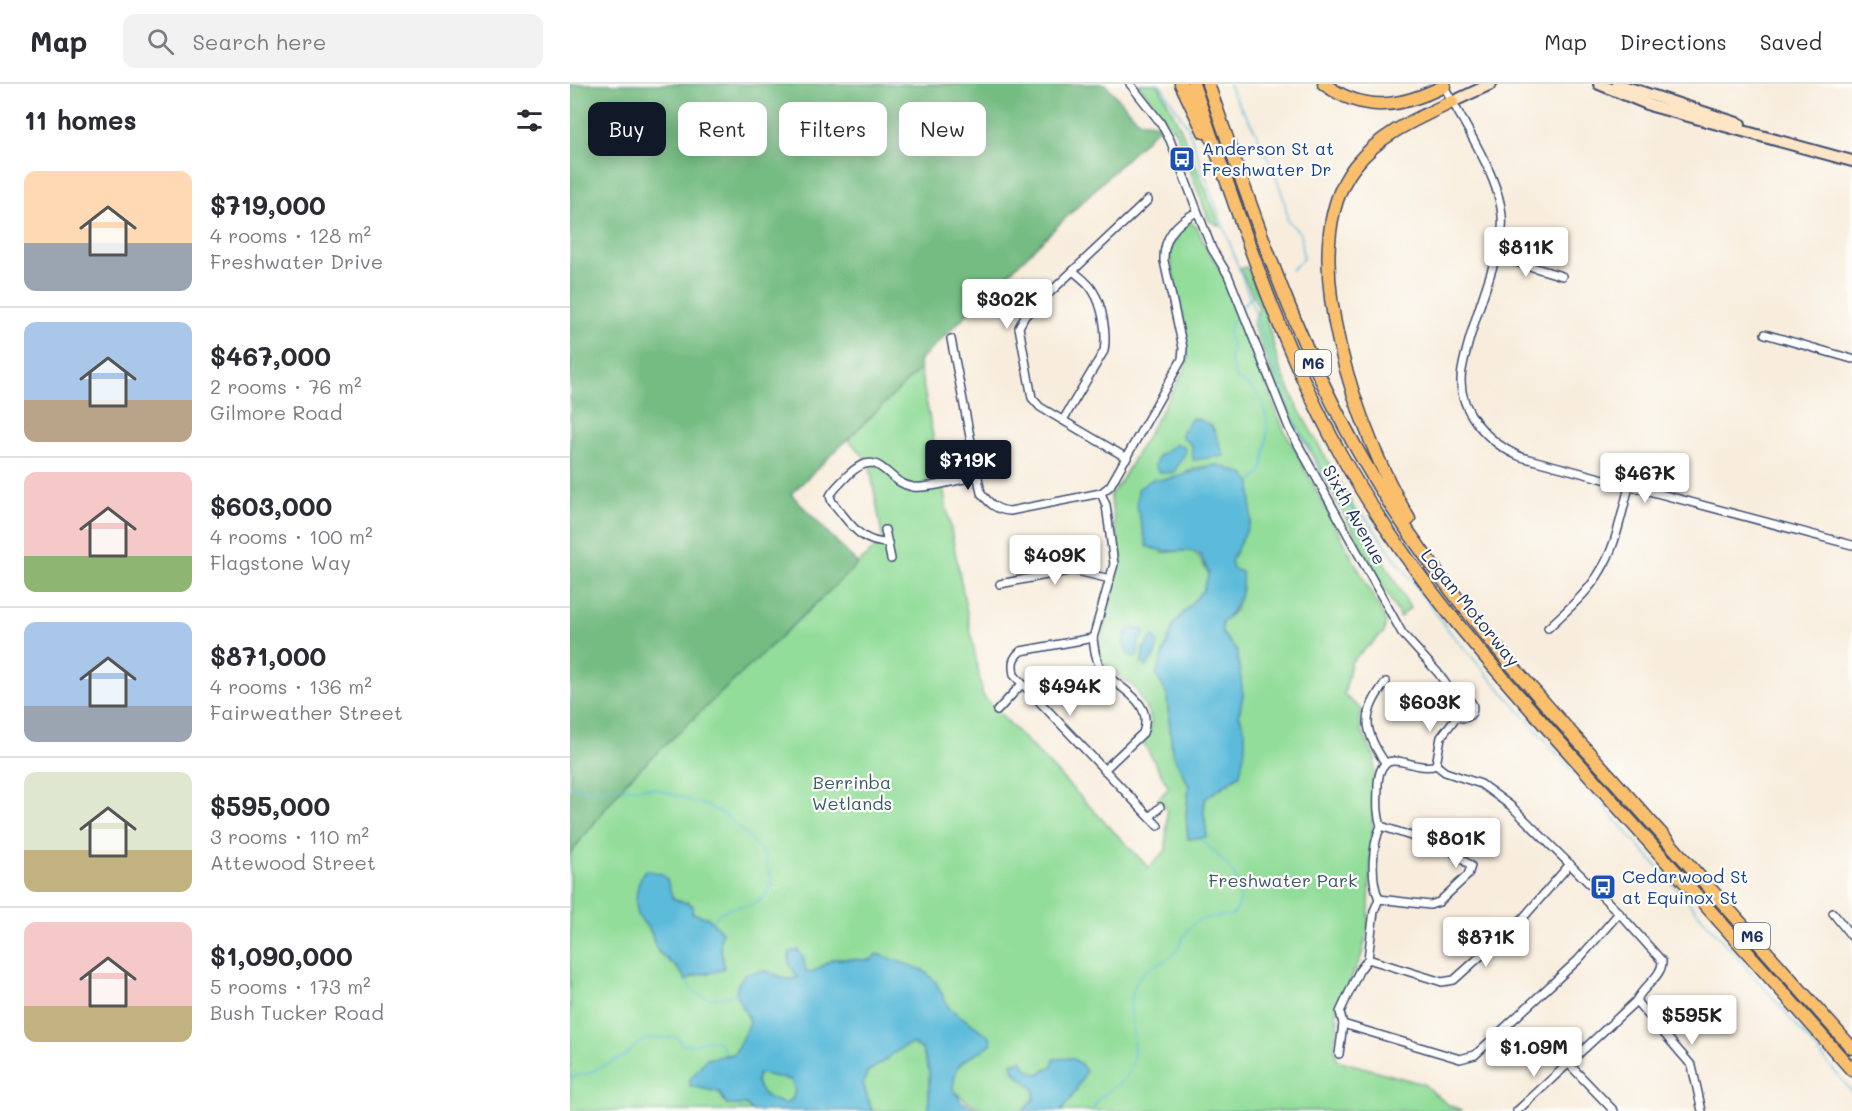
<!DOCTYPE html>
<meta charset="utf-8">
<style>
body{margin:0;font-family:Mali,sans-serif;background:#f2f2f3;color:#2b2b33;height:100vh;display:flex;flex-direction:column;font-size:22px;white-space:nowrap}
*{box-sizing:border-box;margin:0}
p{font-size:20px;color:#7c7c81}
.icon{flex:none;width:33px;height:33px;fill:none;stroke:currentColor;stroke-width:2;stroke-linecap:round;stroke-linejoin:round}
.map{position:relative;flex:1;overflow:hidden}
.sheet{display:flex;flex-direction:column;background:#fff;width:570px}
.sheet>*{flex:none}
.guide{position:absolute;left:18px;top:18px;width:570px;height:54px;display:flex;gap:12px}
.price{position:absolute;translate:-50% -51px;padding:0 14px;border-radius:6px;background:#fff;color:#222;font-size:20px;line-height:39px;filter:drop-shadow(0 2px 3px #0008)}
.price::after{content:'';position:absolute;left:50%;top:36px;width:18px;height:14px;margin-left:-9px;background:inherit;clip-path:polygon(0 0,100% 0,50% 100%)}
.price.active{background:#111827;color:#fff}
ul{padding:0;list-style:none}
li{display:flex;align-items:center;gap:18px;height:150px;padding:0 24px}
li+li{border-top:2px solid #e1e1e2}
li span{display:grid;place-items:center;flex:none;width:168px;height:120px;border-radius:12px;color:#555}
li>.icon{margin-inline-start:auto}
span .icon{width:72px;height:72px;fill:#fffc;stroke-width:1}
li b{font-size:26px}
h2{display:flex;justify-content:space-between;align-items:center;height:72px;padding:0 24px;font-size:26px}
.chip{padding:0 21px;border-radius:12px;background:#fff;box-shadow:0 3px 15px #0003;font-size:21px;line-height:54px}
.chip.active{background:#111827;color:#fff}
header{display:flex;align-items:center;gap:36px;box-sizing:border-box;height:84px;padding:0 30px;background:#fff;border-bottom:2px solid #e1e1e2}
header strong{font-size:28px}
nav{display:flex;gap:33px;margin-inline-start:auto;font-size:21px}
.search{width:420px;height:54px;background:#f2f2f3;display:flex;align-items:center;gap:15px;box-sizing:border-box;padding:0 21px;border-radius:12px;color:#7c7c81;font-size:22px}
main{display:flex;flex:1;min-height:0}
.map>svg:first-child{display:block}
</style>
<header>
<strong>Map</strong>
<div class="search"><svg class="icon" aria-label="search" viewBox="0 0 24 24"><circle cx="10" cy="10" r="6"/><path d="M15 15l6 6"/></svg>Search here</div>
<nav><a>Map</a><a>Directions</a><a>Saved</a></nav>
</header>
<main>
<section class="sheet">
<h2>11 homes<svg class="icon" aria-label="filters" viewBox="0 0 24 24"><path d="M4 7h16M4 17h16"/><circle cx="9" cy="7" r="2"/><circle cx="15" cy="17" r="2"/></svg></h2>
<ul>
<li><span style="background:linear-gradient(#ffd9b3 60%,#9aa5b1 0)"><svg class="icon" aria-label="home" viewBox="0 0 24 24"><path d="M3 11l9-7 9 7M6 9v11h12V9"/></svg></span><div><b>$719,000</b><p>4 rooms · 128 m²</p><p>Freshwater Drive</p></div></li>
<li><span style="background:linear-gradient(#a9c7e8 65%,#b9a48a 0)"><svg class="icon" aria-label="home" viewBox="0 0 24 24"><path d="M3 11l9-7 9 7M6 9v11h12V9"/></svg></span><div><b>$467,000</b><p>2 rooms · 76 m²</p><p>Gilmore Road</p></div></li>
<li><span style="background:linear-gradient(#f6c9c9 70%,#8fb573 0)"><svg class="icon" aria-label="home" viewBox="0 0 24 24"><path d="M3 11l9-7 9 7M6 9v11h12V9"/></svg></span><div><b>$603,000</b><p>4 rooms · 100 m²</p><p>Flagstone Way</p></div></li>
<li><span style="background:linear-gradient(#a9c7e8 70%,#9aa5b1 0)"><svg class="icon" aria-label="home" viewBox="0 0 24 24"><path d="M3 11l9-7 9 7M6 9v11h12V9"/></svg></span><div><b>$871,000</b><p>4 rooms · 136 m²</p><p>Fairweather Street</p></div></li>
<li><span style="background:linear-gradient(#dfe7d0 65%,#c2b280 0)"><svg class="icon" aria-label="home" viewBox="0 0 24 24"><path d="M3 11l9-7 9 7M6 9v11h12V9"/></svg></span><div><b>$595,000</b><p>3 rooms · 110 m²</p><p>Attewood Street</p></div></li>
<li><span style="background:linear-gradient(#f6c9c9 70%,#c2b280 0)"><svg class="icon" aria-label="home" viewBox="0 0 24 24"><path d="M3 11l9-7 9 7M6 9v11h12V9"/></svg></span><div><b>$1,090,000</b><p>5 rooms · 173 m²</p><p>Bush Tucker Road</p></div></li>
</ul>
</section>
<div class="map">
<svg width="1282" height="1027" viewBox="0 0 1282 1027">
<rect width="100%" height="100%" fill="#fdfcf7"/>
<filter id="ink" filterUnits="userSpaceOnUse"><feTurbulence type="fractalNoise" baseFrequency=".0167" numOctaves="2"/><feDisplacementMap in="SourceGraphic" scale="12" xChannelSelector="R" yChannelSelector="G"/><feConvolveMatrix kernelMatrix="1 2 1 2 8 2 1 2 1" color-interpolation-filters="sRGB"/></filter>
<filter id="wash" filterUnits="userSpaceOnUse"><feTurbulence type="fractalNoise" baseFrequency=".008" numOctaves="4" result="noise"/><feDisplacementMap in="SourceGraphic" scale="24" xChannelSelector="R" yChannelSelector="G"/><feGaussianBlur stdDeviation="1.35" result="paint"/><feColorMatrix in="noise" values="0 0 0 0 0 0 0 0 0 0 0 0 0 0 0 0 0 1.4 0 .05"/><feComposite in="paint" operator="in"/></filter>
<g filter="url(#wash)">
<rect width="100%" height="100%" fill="#f8eddd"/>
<!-- green -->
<g fill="#92dd9a" stroke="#56867c" stroke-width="1.5" fill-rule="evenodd">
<path d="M 568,0 L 588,0 L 610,43 L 651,143 L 639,136 L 606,48 Z"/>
<path d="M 620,138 L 627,143 L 635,162 L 651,186 L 713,344 L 816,537 L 814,548 L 781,578 L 774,611 L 792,626 L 790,635 L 791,646 L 805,674 L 798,846 L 791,873 L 766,928 L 768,939 L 764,960 L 767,976 L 853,1000 L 877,1020 L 893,1027 L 491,1027 L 504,1010 L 482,982 L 468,991 L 457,985 L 444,988 L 464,1005 L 464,1015 L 453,1027 C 422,1027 402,1027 383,1005 C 385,969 401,979 421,959 L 420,953 L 379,924 L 365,897 L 301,876 L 263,875 L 242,889 L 236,888 L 233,873 L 229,893 C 215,900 208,889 195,887 C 189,887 181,889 175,890 C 157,912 173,916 180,939 L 164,970 L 153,971 L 121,1002 L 149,1008 L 157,1021 L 175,1021 L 183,1027 L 0,1027 L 0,770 L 57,697 L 313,456 L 299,378 L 278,355 L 350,285 L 413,612 L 579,784 L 596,766 L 597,725 L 588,715 L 599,704 L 572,656 L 581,647 L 581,634 L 565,604 L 533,579 L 529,561 L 551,476 L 540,411 L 550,399 L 614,287 L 618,273 L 616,249 L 599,170 L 608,147 ZM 642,341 L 654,372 L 624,368 L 622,361 L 611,351 L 613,345 ZM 648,381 L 673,390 L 681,437 L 661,477 L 667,524 L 652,539 L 652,549 L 661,562 L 673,611 L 669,630 L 675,648 L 667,693 L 635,715 L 634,729 L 637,752 L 619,755 L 616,732 L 619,702 L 602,668 L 593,569 L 604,540 L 633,506 L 639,490 C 622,460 626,467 592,469 L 594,397 L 630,383 ZM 75,787 L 98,804 L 103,815 L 109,819 L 119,818 L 122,829 L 138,834 L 152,848 L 150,860 L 154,884 C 142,893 128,885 116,897 L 108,883 L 88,868 L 84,858 L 67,810 L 71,793 Z"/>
<path d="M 677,183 L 693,222 L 709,282 L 729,326 L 840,524 L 830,533 L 713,318 L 683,240 L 689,224 L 670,185 Z"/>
<path d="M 343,960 L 352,965 L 359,987 L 359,1027 L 302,1027 L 293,1000 L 297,988 C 313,980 326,963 343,960 Z"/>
<path d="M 189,989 L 221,996 L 225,1007 L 222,1016 L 215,1020 C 199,1015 191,1012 186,996 Z"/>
</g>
<!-- forest -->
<path fill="#75bc82" stroke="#487670" stroke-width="1.5" d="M 0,0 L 535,0 L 569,37 L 592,40 L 349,277 L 350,285 L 221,410 L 288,480 L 57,697 L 0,770 Z"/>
<!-- water -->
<g fill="#5cbbda" stroke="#3c759c" stroke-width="1.5" fill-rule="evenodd">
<path d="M 622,334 C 648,339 644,350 654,372 L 623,376 L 622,362 L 611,351 Z"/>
<path d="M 605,361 L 612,361 L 616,367 L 604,388 C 596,389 589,391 585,382 L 588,372 Z"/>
<path d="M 648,381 L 673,390 L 681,398 L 681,437 L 661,477 L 663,485 L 672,488 C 674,512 668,522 652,539 L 652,549 L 667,567 L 673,611 L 669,630 L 675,648 L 675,665 L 670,690 L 635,715 L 634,729 L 637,753 L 618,755 L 616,732 L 619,702 L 602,668 L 597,610 L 586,591 L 604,540 L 633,506 L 639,490 C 636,484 633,473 628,469 C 621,464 594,471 577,462 L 567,423 L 568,405 L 583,395 C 602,399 626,383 648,381 Z"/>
<path d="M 563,544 L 573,546 L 575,549 L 569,557 L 567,571 L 563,573 L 558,570 L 553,558 L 557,548 Z"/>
<path d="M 583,552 L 588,559 L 585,571 L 576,583 L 572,580 L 573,565 Z"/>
<path d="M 75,786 L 92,790 L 97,796 L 103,815 L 123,821 L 122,829 L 138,834 L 152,848 L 150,860 L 154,884 C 142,893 128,885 116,897 C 110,884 100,879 90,869 C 84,864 84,855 81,848 C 78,842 72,838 69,833 C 63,820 67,797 75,786 Z"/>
<path d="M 228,866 L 233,873 L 236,887 L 241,889 L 263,875 L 301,876 L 307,870 L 353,886 L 365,897 L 379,924 L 420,953 L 422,959 C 401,978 385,969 383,1005 L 392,1018 L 411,1027 L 359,1027 L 359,987 L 352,965 L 343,960 C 326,963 313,980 297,988 L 293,1000 L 302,1027 L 183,1027 L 175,1021 L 157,1021 L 149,1008 L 121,1002 L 119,997 L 136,975 L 164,970 L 180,939 C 173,914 156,914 175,890 C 181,889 189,887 195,887 C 207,889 215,900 228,893 C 222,884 216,880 220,868 ZM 189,989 L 221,996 L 225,1007 L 222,1016 L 215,1020 C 199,1015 191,1012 186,996 Z"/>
<path d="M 501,974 L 510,979 L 516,987 L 504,1010 L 491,1027 L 453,1027 L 464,1015 L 464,1005 L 444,988 L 442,979 L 451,976 L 457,985 L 468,991 L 482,982 L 484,975 Z"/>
</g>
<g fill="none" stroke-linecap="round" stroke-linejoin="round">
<!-- stream -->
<g stroke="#5cbbda" stroke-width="1.5">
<path d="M 590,0 L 617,42 L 715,311 L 719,327 L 769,416 L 795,433 L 879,547 L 1205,916 L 1282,1008"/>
<path d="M 659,0 C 664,17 676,29 684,45 C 694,65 718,115 717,136 L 731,150 L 733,175 L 721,186"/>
<path d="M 673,222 L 682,212"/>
<path d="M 669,229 L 660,241 L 659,250 L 662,265 L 660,277 L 667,295 C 698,309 700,337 695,367 C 693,382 694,389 681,398"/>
<path d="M 0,701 L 12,705 L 84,704 L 140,723 L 155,731 L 178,752 L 194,771 L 202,796 C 200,801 198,809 194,813 C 180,828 153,817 143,837"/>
<path d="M 117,895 C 122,919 149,915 167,910"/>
<path d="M 0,994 L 18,989 L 55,972 L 67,960 L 77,955 L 107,953 L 113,961 C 128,964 137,949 152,961 L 153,971"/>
<path d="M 523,1027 C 526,1008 551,1005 559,988 C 574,958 547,918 572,890 C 580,881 595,879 603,871 C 610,863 612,855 617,847 C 627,831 646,833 663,831 C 686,802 650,771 628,754"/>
</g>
</g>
</g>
<g filter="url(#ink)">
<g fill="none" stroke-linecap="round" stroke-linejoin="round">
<!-- minor casing -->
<g stroke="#3c4c71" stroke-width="10">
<g id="minor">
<path d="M 560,0 L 590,38 L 600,56 L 642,165 L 658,191 L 719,344 L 832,549 L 869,590 L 887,616"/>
<path d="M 873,0 C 892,38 929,91 932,132 C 934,150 928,168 922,185 C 912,218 898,252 892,286 C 885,325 918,359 951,373 L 1282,461"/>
<path d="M 926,172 L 992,192"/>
<path d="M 1195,250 L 1282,275"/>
<path d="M 381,255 L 411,409 C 420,420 426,426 440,427 L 531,409 L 540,402 L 612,275 L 613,264 L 594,177 C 593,153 607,138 627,128"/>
<path d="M 493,336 L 534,267 C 537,250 533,222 523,207 C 519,199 510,193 503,187"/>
<path d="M 557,374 L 470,323 L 462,314 L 449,243 L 455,232 L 578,116"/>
<path d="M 531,409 L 536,421 L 544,480 L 523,554 C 524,564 526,578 532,586 C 546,604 585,616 573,649 L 534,686"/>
<path d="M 315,446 L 321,475"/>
<path d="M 318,459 C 289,459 280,438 262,418 L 260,412 C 264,404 272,398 278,391 C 310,360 315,399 343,403 C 360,405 390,395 408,392"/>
<path d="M 430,500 L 503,486 L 540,495"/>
<path d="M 978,544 C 997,526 1018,509 1031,486 C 1046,462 1051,431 1059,403"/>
<path d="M 523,554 L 451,567 C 442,574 442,580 444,591 L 588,742"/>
<circle cx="893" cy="624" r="10"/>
<path d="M 427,627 L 451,601"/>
<path d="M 816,680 C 793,647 791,629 816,598"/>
<path d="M 866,681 L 875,688 L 911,700 L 941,722 L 1049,829 L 1092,877 C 1093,892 1072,903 1066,917 L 947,1027"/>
<path d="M 866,681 L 871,653 L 887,632"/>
<path d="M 580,733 L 590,723"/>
<path d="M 809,815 L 860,821 L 869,818 L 898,791 L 901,782 L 879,765 L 811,742"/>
<path d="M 1263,829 L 1282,853"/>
<path d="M 798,875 L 872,898 L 884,896 L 953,834 L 1000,780"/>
<path d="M 1066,917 L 1122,982 L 1132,1027"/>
<path d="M 773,940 L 890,975 L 905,971 L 1008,876 L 1049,829"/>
<path d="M 769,970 L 773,940 L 770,928 L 789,887 L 798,875 L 804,827 L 809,815 C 800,795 802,761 811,742 C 806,727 808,715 808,700 C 811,656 844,690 866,681"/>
<path d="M 998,979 L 1044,1027"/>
</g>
</g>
<!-- secondary casing -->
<g stroke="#3c4c71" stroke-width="14">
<g id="secondary">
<path d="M 1029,0 L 1082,22 L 1282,77"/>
<path d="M 1047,0 L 1170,40"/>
<path d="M 882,18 L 921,0"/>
</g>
</g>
<!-- motorway casing -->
<g stroke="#3c4c71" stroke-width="15">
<g id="motorway">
<path d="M 611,0 L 634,48"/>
<path d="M 623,0 C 668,127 705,251 770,369 C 835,487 924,585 1013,684 C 1103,785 1193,885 1282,986"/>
<path d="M 638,0 C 683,128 725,258 793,376 C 860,492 949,592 1039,691 C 1120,782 1201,873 1282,964"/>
<path d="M 754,0 C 795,30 832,23 874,2"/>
<path d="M 839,435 C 791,354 719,166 785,82 C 810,50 846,35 882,18"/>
</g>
</g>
<!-- minor -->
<use href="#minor" stroke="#fff" stroke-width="7"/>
<!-- secondary -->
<use href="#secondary" stroke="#fde5c5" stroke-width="10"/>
<!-- motorway -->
<use href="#motorway" stroke="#f9bf6d" stroke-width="12"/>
</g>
</g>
<!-- icons -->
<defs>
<g id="bus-square" transform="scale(1.35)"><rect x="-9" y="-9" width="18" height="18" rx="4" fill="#1a4fb4" stroke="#fdfcf7"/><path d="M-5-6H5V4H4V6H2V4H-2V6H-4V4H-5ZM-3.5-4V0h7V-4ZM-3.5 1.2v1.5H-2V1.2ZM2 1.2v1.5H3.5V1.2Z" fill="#fff"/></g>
</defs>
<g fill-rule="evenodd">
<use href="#bus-square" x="612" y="75"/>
<use href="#bus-square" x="1033" y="803"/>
</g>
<g text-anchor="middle" stroke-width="4.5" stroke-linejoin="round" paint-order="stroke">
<!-- shield labels -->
<g fill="#fdfcf7" stroke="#5f6c8c" stroke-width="1.5">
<rect x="725" y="266" width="36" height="26" rx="4.5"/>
<rect x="1164" y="839" width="36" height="26" rx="4.5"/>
</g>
<g font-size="16" font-weight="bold" fill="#1b2f5e">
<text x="743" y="285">M6</text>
<text x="1182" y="858">M6</text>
</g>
<!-- transit labels -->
<g font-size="18" fill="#164399" stroke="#fdfcf7" text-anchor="start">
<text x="632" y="71">Anderson St at<tspan x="632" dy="21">Freshwater Dr</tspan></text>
<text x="1052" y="799">Cedarwood St<tspan x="1052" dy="21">at Equinox St</tspan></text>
</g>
<!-- street labels -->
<g font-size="18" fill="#1b2f5e" stroke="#fdfcf7">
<text transform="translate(784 431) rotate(61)" y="6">Sixth Avenue</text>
<text transform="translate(900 524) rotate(51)" y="6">Logan Motorway</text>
</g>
<!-- park labels -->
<g font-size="18" fill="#395a6d" stroke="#fdfcf7">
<text x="282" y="705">Berrinba<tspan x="282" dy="21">Wetlands</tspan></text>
<text x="713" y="803">Freshwater Park</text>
</g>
</g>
</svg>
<b class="price" style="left:956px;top:194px">$811K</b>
<b class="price" style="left:437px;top:246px">$302K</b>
<b class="price active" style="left:398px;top:407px">$719K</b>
<b class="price" style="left:1075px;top:420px">$467K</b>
<b class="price" style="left:485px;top:502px">$409K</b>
<b class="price" style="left:500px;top:633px">$494K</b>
<b class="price" style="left:860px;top:649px">$603K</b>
<b class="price" style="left:886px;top:785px">$801K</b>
<b class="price" style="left:916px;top:884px">$871K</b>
<b class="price" style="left:1122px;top:962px">$595K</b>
<b class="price" style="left:964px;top:994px">$1.09M</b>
<div class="guide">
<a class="chip active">Buy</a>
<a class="chip">Rent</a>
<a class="chip">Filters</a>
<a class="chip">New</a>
</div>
</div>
</main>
